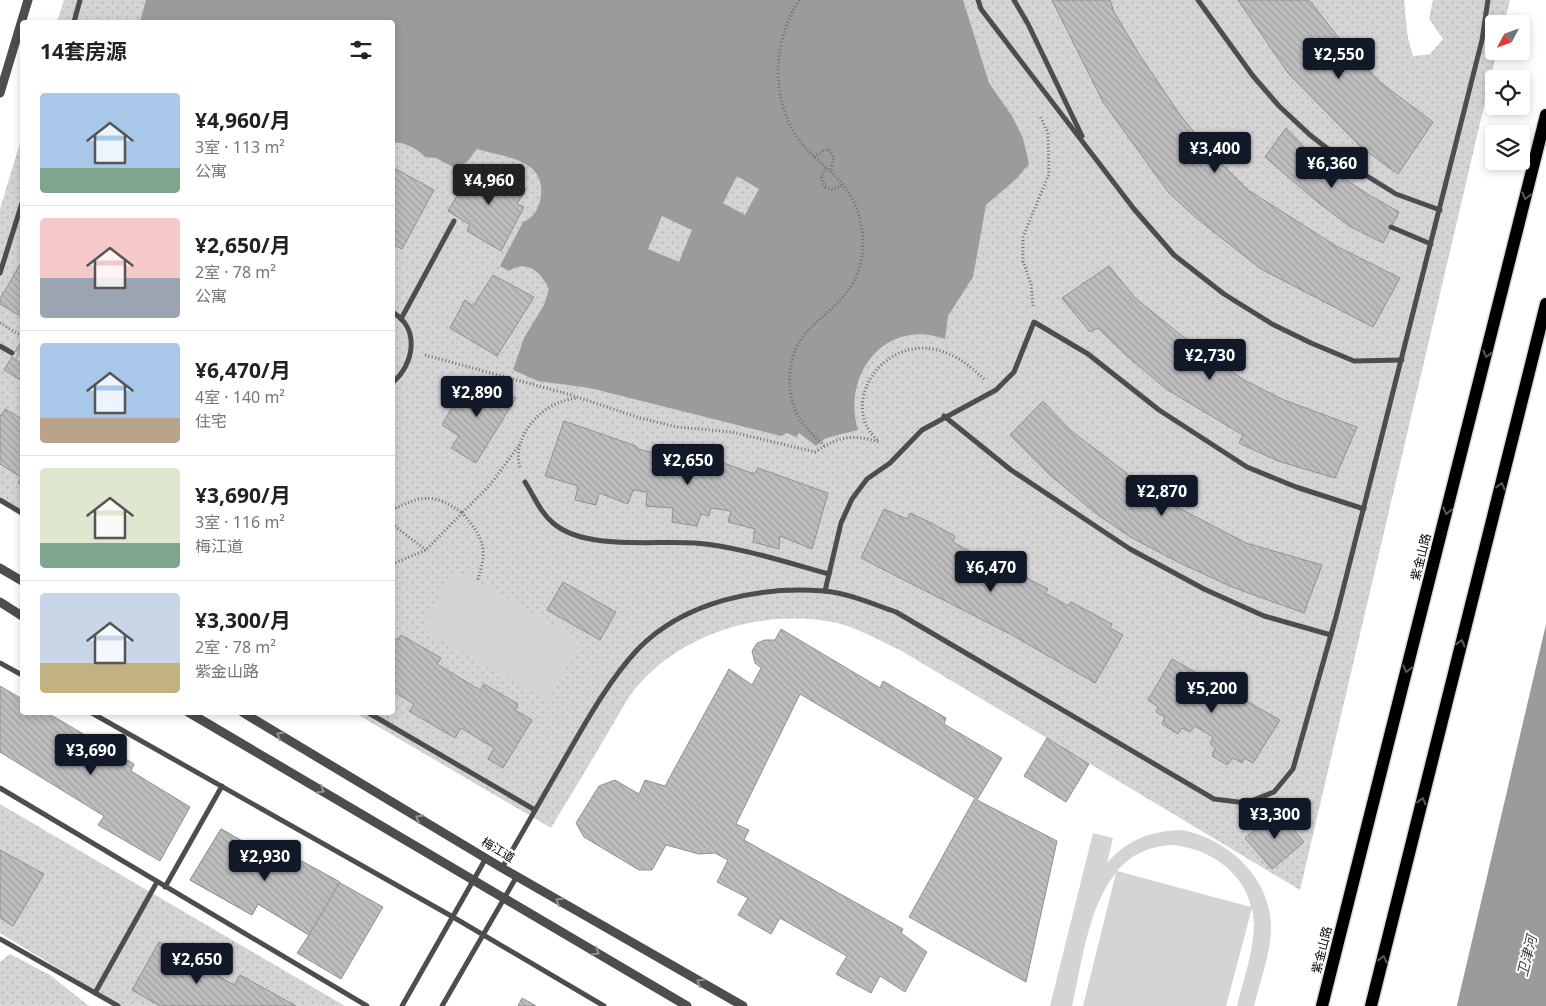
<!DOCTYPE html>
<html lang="zh">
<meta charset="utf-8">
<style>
body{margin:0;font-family:"Noto Sans","Noto Sans SC",sans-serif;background:#f6f6f6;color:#222;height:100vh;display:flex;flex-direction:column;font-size:19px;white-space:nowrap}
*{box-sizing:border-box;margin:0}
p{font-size:16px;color:#767676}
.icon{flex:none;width:28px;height:28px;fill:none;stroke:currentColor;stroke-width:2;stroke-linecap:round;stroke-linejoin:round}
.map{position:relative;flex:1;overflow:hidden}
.panel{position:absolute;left:20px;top:20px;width:375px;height:695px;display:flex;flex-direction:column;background:#fff;border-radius:5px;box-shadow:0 2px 8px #0003}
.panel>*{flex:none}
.needle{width:32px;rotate:229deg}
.fabs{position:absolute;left:1485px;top:15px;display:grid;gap:10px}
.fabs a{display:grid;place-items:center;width:45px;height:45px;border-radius:5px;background:#fff;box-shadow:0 2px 8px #0003;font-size:25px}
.price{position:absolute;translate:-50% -42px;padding:0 11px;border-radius:5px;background:#111827;color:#fff;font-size:16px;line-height:32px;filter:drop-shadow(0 1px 2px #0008)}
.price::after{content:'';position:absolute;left:50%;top:30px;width:15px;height:11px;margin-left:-8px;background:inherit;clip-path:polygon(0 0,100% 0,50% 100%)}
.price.on{background:#222;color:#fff}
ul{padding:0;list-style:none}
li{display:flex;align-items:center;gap:15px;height:125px;padding:0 20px}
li+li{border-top:1px solid #e0e0e0}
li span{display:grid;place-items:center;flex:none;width:140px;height:100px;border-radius:5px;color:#555}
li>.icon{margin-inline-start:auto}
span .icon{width:60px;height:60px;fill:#fffc;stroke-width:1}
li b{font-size:21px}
h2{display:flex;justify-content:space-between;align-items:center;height:60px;padding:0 20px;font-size:21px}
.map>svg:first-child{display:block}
</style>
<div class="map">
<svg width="1546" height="1006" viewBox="0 0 1546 1006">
<defs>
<pattern id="grass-dots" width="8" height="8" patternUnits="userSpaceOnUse" patternTransform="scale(1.25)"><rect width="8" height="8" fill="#d4d4d4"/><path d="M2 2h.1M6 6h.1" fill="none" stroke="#b4b4b4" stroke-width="1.8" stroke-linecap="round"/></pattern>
<pattern id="building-back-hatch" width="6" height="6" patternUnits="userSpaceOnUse" patternTransform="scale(1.25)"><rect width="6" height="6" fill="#bdbdbd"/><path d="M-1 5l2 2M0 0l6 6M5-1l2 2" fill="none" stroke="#a1a1a1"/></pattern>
</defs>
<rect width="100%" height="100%" fill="#fff"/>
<!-- grass -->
<g fill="url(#grass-dots)">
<path d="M 64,0 L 1404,0 L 1408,38 L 1413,56 L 1430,54 L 1443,39 L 1429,19 L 1433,0 L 1510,0 L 1504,24 L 1494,24 L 1494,51 L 1497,51 L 1300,890 L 900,650 C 880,641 858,628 837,623 C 763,607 674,634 629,697 C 619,713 610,730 600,746 C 584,774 567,801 551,828 L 355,713 L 392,712 L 392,22 L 57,22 Z"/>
<path d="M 22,136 L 22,517 L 0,503 L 0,209 Z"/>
<path d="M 0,804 L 345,1006 L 120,1006 L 0,933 Z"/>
<path d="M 10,954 L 50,975 L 89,1006 L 0,1006 L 0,962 Z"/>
</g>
<!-- garden -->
<g fill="#d4d4d4" fill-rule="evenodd">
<path d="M 455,569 L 582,641 L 548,700 L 421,629 Z"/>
<path d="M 1182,830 C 1228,839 1271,878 1271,927 C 1271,953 1260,981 1254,1006 L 1237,1006 C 1244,976 1259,939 1252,908 L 1226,1006 L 1083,1006 L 1116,873 C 1088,906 1082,964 1072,1006 L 1050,1006 L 1093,833 L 1113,838 L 1107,863 C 1128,839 1151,831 1182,830 ZM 1170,845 C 1206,847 1243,870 1251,907 L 1117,871 C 1132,854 1148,847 1170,845 Z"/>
</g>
<!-- water -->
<g fill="#9b9b9b" fill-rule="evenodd">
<path d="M 146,0 L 963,0 L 989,83 L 1012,116 L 1023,138 L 1029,164 L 1016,179 L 986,205 L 973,277 L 948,316 L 945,339 C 886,317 841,374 858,430 L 826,438 L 816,446 L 799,433 L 796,437 L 787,433 L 781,436 L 590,388 L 538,381 L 513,370 L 524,338 L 544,305 L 549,289 C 541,272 527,259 509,271 L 500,266 L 523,222 C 532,219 538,210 540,201 C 549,159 507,158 477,149 L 467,162 L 455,168 L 436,158 L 425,157 C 418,149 404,141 393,143 L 392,22 L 140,22 ZM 737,176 L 759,189 L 745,215 L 723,203 ZM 662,216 L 692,230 L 679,262 L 648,249 Z"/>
<path d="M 1546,624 L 1546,1006 L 1457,1006 L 1457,1005 Z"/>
</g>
<!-- building -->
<g fill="url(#building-back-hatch)" stroke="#919191">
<path d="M 1052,0 L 1110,0 L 1114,12 L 1139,54 L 1180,115 L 1213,155 L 1248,190 L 1336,246 L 1400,278 L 1373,327 L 1261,269 L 1195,217 L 1169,193 L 1103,102 Z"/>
<path d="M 1238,0 L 1309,0 L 1346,47 L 1381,83 L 1433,122 L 1398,174 L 1362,148 L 1288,73 Z"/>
<path d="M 1286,128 L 1307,150 L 1339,175 L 1369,195 L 1399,212 L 1383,243 L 1351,227 L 1320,204 L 1265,157 Z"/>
<path d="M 476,164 L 526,189 L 517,204 L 524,207 L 501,251 L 467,231 L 470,225 L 448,211 Z"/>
<path d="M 392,167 L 434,190 L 402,249 L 392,244 Z"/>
<path d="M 22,261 L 22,317 L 0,304 L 0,299 Z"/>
<path d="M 1109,266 L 1135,298 L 1202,352 L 1246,381 L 1284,400 L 1357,427 L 1335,478 L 1278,461 L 1239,443 L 1243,435 L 1166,389 L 1127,356 L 1098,328 L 1090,332 L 1062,298 Z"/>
<path d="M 493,275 L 534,297 L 497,356 L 450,328 L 465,300 L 473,306 Z"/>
<path d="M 22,340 L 22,381 L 4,370 Z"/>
<path d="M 481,379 L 516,398 L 476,463 L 451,448 L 459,436 L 442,425 L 465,384 L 473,390 Z"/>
<path d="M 1043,401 L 1070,430 L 1133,478 L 1177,507 L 1246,543 L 1322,565 L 1304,613 L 1232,587 L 1180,563 L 1132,538 L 1098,515 L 1051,476 L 1010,435 Z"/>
<path d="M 5,409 L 22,419 L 22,486 L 18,483 L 21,477 L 0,464 L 0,414 L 2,416 Z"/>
<path d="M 564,421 L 636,446 L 637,449 L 666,455 L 666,449 L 721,462 L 754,474 L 758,468 L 828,493 L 812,549 L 780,536 L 779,549 L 753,542 L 755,529 L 728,522 L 731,511 L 711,508 L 709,516 L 701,514 L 697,526 L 672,522 L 673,508 L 646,506 L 647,492 L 633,490 L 628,504 L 599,493 L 596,505 L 575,500 L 578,486 L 545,476 Z"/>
<path d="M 884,509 L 907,519 L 910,513 L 927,521 L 955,536 L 953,542 L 986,560 L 988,555 L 1006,566 L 1003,570 L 1017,578 L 1019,574 L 1048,589 L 1045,593 L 1068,606 L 1071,602 L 1112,624 L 1110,628 L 1123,635 L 1095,683 L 1012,635 L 861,558 Z"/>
<path d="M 563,582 L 616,612 L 600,640 L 547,610 Z"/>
<path d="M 781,629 L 880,688 L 883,681 L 946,718 L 944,724 L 1002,758 L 977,800 L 1057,841 L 1026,982 L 909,917 L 975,798 L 800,694 L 736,824 L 749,830 L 744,840 L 903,929 L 901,933 L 927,952 L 905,992 L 880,976 L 871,993 L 836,974 L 847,956 L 780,918 L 771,934 L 738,915 L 748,898 L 717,882 L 728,860 L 715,853 L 699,854 L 666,845 L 652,870 L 639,870 L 584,837 L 576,823 L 599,786 L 615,780 L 639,794 L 645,780 L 665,786 L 729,669 L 752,685 L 761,668 L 755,663 L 752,651 L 757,643 L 765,640 L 775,640 Z"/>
<path d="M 401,635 L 441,658 L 437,664 L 480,690 L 484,684 L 518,704 L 515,710 L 532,720 L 503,768 L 488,759 L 494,748 L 461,728 L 455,738 L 409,711 L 414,704 L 392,691 L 392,637 L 398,640 Z"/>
<path d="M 1172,659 L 1280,720 L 1253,763 L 1244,758 L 1242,763 L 1233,758 L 1227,765 L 1212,756 L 1215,748 L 1210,744 L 1213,737 L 1195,726 L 1190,732 L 1182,728 L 1178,734 L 1162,724 L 1165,717 L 1156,712 L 1158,707 L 1148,700 Z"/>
<path d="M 0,686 L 22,699 L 22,712 L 46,712 L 134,764 L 131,771 L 190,807 L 160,861 L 98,825 L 104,816 L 0,752 Z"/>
<path d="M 1047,738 L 1089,764 L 1066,802 L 1024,776 Z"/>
<path d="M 1277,810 L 1304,842 L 1272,869 L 1245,838 Z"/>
<path d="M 221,829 L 279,862 L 285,852 L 383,907 L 341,979 L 297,953 L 309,935 L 258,904 L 252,915 L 190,880 Z"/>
<path d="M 221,829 L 279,862 L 285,852 L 340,882 L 309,935 L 258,904 L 252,915 L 190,880 Z"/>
<path d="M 0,850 L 44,874 L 13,926 L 0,918 Z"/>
<path d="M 159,942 L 234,985 L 240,975 L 296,1006 L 160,1006 L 132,990 Z"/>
<path d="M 522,998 L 536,1006 L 518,1006 Z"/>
</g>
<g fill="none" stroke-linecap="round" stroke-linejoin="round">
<!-- minor-tunnel -->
<path stroke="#d9d9d9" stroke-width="5" stroke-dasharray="5 2.5" stroke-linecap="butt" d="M 12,353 L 22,359"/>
<!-- primary casing -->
<g stroke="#dbdbdb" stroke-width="15">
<g id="primary">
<path d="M 1322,1006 L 1546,115"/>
<path d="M 1371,1006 L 1546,304"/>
</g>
</g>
<!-- path -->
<g stroke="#6f6f6f" stroke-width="3" stroke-dasharray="1 2.5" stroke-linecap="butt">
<path d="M 799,0 C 774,39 770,93 795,134 C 806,152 824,164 839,180 C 863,206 870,247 855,279 C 842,306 818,316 802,338 C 787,359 786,391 797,414 C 803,426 815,437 824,446"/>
<path d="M 814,157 L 824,150 L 828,149 L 834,157 L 830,172"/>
<path d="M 826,168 L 821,176 L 825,187 L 833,190 L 843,185"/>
<path d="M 1033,306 L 1031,284 L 1023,261 L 1023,237 L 1049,174 L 1048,133 L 1040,116"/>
<path d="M 0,323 L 22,336"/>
<path d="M 425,355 L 568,394 L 640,418 L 677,427 L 732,432 L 815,452 C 839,436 852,434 879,442"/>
<path d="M 877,440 C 839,404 881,340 932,349 C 953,352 969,365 984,379"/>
<path d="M 520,467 C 512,441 535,412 558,403 C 564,400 571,399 578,398"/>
<path d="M 392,510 C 422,495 435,493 462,513 L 490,485 L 520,444"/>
<path d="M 392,524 L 426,550"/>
<path d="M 392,564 L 426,550 L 462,513 C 485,539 488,550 477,582"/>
</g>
<!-- minor -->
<g stroke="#4d4d4d" stroke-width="5">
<path d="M 978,0 L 981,9 L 1134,209 L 1174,255 L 1224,294 L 1272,324 L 1311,343 L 1354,361 L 1402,360"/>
<path d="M 1014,0 L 1028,24 L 1082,136"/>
<path d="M 1198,0 L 1253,76 L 1279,106 L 1310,135 L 1346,163 L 1396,194 L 1440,210"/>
<path d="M 74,22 L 80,0"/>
<path d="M 1391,227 L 1431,244"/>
<path d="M 0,273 L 22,203"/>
<path d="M 392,312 C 421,328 414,365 392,383"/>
<path d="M 401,319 L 454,221"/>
<path d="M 0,346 L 12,353"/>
<path d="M 944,416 L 1011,470 L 1130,549 L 1204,589 L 1264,616 L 1331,635"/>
<path d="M 525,482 C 534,496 540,512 553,523 C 585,551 656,540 695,543 C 741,547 785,562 829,574"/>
<path d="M 0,500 L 22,513"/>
<path d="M 825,591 L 841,523 L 852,499 L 867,479 L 890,463 L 922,430 L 996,390 L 1014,372 L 1034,322 L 1088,354 L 1159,410 L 1247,467 L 1296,487 L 1364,509"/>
<path d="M 0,663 L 22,675"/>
<path d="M 90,712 L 453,917 L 604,1006"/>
<path d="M 367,712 L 535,810"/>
<path d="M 0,788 L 367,1006"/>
<path d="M 502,868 C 524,829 546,791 568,753 C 588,718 610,679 638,649 C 685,601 759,586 824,591 C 848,593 873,604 896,612 L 1214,799 L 1246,803 L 1274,792 L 1293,769 L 1336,617 L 1482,40 L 1488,0"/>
<path d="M 165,887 L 222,786"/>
<path d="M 0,939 L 118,1006"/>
<path d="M 95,993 L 157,882"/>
<path d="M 402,1006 L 486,858"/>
<path d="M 442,1006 L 517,876"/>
</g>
<!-- tertiary -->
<g stroke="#4d4d4d" stroke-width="9">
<path d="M 0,93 L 28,0"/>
<path d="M 0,568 L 22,581"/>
<path d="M 0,602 L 22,616"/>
<path d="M 188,712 L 687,1006"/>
<path d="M 242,712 L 502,868 L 743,1006"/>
</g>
<!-- primary -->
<use href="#primary" stroke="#000" stroke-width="12"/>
</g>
<!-- one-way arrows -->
<defs><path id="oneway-chevron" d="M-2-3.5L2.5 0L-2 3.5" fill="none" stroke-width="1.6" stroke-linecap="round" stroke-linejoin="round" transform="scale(1.25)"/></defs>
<g stroke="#595959">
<use href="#oneway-chevron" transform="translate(1526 196) rotate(104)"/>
<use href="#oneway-chevron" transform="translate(1487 354) rotate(104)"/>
<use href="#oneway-chevron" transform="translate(1501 486) rotate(-76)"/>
<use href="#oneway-chevron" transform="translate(1447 511) rotate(104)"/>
<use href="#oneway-chevron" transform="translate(1461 643) rotate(-76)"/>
<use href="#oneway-chevron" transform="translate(1407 669) rotate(104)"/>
<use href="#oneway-chevron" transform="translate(1422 801) rotate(-76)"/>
<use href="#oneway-chevron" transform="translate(1383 959) rotate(-76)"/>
</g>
<g stroke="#949494">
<use href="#oneway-chevron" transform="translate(280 735) rotate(-149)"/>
<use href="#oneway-chevron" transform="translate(321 790) rotate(30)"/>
<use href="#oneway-chevron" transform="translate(419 818) rotate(-149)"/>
<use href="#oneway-chevron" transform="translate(559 901) rotate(-150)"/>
<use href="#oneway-chevron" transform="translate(596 952) rotate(31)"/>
<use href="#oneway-chevron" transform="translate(700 982) rotate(-150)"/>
</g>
<g text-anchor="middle" stroke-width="4" stroke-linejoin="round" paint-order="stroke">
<!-- street labels -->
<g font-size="12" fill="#000" stroke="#fff">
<text transform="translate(1421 557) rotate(-76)" y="4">紫金山路</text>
<text transform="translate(498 850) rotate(31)" y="4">梅江道</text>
<text transform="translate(1322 950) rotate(-76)" y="4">紫金山路</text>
</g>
<!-- water labels -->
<g font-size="14" font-style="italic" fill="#3c3c3c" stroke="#fff">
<text transform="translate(1527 956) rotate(-76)" y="5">卫津河</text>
</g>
</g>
</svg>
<div class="fabs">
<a><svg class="needle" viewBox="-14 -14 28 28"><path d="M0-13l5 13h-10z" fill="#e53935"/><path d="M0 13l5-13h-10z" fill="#767676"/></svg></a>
<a><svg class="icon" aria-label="locate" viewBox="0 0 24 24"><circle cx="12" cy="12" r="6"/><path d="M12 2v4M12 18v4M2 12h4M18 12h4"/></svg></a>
<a><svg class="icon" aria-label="layers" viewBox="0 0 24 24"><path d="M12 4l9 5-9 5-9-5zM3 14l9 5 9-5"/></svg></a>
</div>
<b class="price" style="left:1339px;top:80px">¥2,550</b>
<b class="price" style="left:1215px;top:174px">¥3,400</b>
<b class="price" style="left:1332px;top:189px">¥6,360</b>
<b class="price on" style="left:489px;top:206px">¥4,960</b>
<b class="price" style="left:1210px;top:381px">¥2,730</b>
<b class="price" style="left:477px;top:418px">¥2,890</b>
<b class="price" style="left:688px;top:486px">¥2,650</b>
<b class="price" style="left:1162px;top:517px">¥2,870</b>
<b class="price" style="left:991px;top:593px">¥6,470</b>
<b class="price" style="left:1212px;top:714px">¥5,200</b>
<b class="price" style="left:91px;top:776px">¥3,690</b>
<b class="price" style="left:1275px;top:840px">¥3,300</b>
<b class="price" style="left:265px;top:882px">¥2,930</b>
<b class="price" style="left:197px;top:985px">¥2,650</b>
<section class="panel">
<h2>14套房源<svg class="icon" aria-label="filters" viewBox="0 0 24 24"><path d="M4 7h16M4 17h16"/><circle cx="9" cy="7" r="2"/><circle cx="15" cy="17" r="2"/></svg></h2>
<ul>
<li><span style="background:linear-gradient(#a9c7e8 75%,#7fa58c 0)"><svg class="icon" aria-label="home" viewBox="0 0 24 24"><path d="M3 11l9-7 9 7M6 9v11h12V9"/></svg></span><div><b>¥4,960/月</b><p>3室 · 113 m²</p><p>公寓</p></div></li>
<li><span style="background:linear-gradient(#f6c9c9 60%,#9aa5b1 0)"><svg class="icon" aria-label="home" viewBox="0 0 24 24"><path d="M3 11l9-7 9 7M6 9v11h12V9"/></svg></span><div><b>¥2,650/月</b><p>2室 · 78 m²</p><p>公寓</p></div></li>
<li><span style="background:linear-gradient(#a9c7e8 75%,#b9a48a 0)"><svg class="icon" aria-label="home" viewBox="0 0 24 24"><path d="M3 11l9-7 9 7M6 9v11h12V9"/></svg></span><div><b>¥6,470/月</b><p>4室 · 140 m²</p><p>住宅</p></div></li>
<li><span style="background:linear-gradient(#dfe7d0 75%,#7fa58c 0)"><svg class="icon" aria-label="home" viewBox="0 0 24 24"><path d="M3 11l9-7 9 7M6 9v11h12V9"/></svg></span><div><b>¥3,690/月</b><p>3室 · 116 m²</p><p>梅江道</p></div></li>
<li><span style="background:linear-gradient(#c9d6e8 70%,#c2b280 0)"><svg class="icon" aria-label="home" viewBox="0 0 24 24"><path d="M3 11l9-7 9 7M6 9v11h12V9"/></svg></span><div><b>¥3,300/月</b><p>2室 · 78 m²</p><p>紫金山路</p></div></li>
</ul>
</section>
</div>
